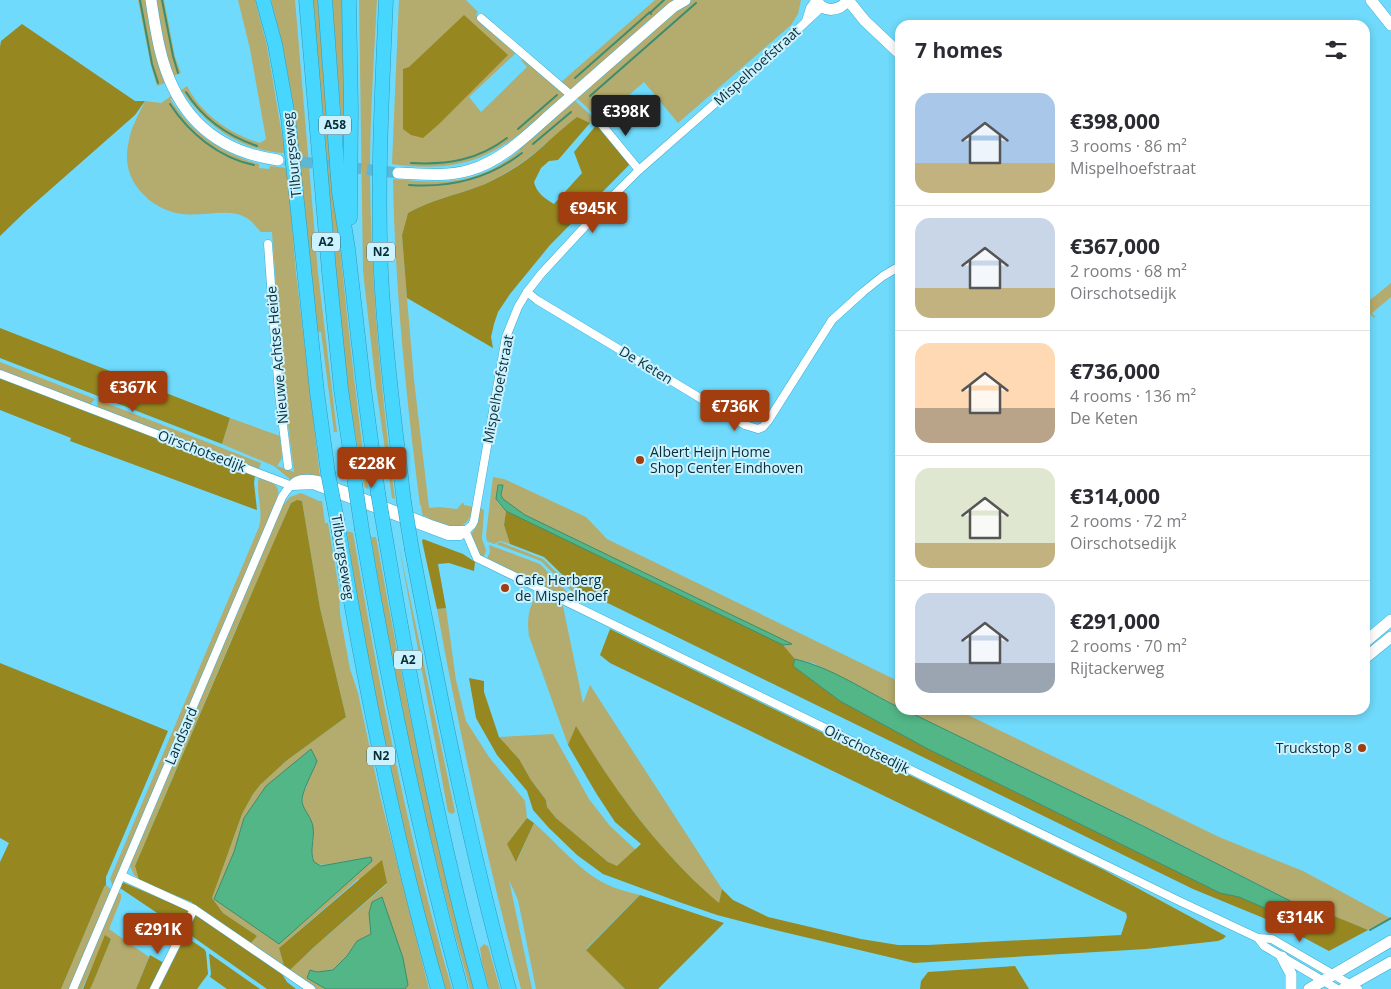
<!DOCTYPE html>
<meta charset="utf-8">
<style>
body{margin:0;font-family:"Open Sans",sans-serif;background:#f2f2f3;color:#2b2b33;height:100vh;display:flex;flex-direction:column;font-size:19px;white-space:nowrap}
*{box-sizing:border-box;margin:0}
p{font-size:16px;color:#7c7c81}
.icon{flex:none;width:28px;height:28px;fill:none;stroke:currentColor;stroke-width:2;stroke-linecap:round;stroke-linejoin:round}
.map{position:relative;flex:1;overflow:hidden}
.sheet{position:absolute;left:895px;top:20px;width:475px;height:695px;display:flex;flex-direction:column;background:#fff;border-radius:15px;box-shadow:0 2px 8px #0003}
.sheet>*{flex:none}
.price{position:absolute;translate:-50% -42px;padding:0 11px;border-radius:5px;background:#a23d0f;color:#fff;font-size:16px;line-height:32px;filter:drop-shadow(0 1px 2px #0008)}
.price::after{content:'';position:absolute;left:50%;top:30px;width:15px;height:11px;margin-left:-8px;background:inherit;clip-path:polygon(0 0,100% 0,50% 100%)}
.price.current{background:#222;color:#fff}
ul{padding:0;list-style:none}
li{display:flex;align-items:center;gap:15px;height:125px;padding:0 20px}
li+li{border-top:1px solid #e1e1e2}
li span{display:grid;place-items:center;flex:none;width:140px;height:100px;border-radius:15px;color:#555}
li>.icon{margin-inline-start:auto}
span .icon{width:60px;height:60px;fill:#fffc;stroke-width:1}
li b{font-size:21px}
h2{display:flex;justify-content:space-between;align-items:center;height:60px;padding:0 20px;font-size:21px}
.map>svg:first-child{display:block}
</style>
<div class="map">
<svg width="1391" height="989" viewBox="0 0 1391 989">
<rect width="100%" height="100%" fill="#6fdafb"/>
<!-- green -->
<g fill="#b4ab6e" fill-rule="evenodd">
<path d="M 138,0 L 147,0 L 165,83 L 157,86 L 151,66 Z"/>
<path d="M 155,0 L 164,0 L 175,57 L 181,73 L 173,76 L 167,59 Z"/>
<path d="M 238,0 L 255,0 L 267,46 L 285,153 C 242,151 207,127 183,92 L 181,92 L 180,91 L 187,86 C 201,114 230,134 260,143 L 266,139 L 250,49 Z"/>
<path d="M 271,0 L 295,0 L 318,273 L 337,432 L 334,432 L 321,332 L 317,332 L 295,115 L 282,43 Z"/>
<path d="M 313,0 L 319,0 C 331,164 346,326 368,489 L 364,487 L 348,390 L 335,272 Z"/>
<path d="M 331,0 L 343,0 L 346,113 L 344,149 Z"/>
<path d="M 359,0 L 377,0 C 374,58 370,116 370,174 C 371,283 381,391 395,499 L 392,498 L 376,387 L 363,271 Z"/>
<path d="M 399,0 L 466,0 L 478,12 L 476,15 L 518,51 L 469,97 L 481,112 L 527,67 L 521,60 L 525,57 L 565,93 L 566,96 C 505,147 477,176 392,164 Z"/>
<path d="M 655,0 L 674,0 L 572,90 L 568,90 L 560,83 Z"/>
<path d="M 689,0 L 801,0 L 798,14 L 791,25 L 678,123 L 644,82 L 600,120 L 576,97 Z"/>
<path d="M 171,96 L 172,98 L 170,99 C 192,133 220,153 259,164 L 259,168 L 269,169 L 270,166 L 287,168 L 296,273 L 320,477 L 305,475 L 291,480 L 274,466 L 222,444 L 230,418 L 280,436 L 282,458 L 277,466 L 294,472 L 284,393 L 272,232 L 261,232 C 257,228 252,221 247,218 C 229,207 203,217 183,214 C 159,212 133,192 128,167 C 126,159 127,149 129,140 C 131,127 139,114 145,101 L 161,103 Z"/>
<path d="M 574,100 L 594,118 L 590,123 L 577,118 C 553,135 533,158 507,172 C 499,177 489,183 480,186 C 455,195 431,200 408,213 L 402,235 L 407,298 L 414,380 L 429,508 L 439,507 L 457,509 L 463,502 L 464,505 L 473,507 C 468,535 448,527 429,520 L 429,518 L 425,516 L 423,518 L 421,505 L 420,505 C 406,396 395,289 393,179 C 443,184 479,185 520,150 L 519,148 Z"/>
<path d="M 1391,283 L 1391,297 L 1372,313 L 1375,317 L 1374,318 L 1370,314 L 1365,319 L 1365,304 Z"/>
<path d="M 0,362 L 95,399 L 90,405 L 0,370 Z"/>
<path d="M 98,400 L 261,463 L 259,469 L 97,407 Z"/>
<path d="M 259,477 C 270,481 281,484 278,498 L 113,886 L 110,879 L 259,527 C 264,510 255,494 259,477 Z"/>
<path d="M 493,477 L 504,479 L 586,517 L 607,539 L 900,682 L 900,708 L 813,663 L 795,659 L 783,645 L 790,644 L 525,515 L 511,506 L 501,498 L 503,486 L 497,502 L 506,511 L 504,525 L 510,544 L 500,541 L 494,544 L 487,541 L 486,535 Z"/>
<path d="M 301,493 L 319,501 L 322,501 L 325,523 L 328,523 L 339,589 L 340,614 L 350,669 L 358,693 L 380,796 L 429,989 L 405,989 L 408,985 L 382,897 L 372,902 L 369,913 L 371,934 L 357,941 L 347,956 L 333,970 L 317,972 L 307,978 L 326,989 L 317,989 L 290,970 L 314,947 L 387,884 L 358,879 L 279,948 L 284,966 L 251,943 L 257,936 L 223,913 L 212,898 L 242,814 L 253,794 L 260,785 L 286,761 L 346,717 L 320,608 L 302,501 L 295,501 L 291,503 L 230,643 L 135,866 L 139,879 L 134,875 L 130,866 L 283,505 L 290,497 ZM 307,786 L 303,793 L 302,803 L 314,839 L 311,848 L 314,862 C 327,869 339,861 353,860 L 215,899 L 234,852 L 244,818 Z"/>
<path d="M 480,508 L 484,510 L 482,539 L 486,550 L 484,557 L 478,555 L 470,536 L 477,525 Z"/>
<path d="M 347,531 L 353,533 C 379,686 408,839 452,989 L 445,989 C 403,839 369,685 347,531 Z"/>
<path d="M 371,537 L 376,537 C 403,689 434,841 476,989 L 470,989 C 428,841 395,689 371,537 Z"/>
<path d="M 500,542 L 543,559 L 570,586 L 585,595 L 583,597 L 568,588 L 541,561 L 496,544 Z"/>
<path d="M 489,545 L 540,564 L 566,591 L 582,601 L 579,604 L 487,559 L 490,552 Z"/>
<path d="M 399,546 L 455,812 L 452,814 L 448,812 Z"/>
<path d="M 537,594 L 563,606 L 583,703 L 590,685 L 722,889 L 719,904 C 661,853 616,793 576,727 L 568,745 L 529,636 C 527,619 528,609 537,594 Z"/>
<path d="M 446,608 L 456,680 L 466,721 L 489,757 L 525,801 L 527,818 L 507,844 L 517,861 L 534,823 C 557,843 578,870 606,884 C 616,889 628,892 640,895 L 586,949 L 625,989 L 536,989 L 518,900 L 509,880 L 532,989 L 521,989 C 488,863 460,737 437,609 Z"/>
<path d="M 905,710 L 958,710 L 1219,837 L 1303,871 L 1390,918 L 1368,930 L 1315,908 L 1309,913 L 1304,908 L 1146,827 Z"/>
<path d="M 553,734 L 589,799 L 610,826 L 636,850 L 617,867 L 608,862 L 556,818 L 547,807 L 546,800 L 531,780 L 519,759 L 499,737 Z"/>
<path d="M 106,885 L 112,890 L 69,989 L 61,989 L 104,887 Z"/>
<path d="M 118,892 L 121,894 L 121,899 L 109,929 L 149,957 L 136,989 L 90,989 L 111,939 L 106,936 L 82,989 L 77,989 Z"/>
<path d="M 484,944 L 488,946 L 500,989 L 489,989 L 482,963 L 480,948 Z"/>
</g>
<!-- forest -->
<g fill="#968720">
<path d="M 464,15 L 508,55 L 439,124 L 423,138 L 411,135 L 403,129 L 403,69 L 409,67 Z"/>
<path d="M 22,24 L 135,101 L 145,101 L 135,115 L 27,210 L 0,236 L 0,47 L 1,41 Z"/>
<path d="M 577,117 L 590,123 L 558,160 L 549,161 L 541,168 L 534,182 C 536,192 545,199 554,204 L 582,173 L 574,152 L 598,123 L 630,164 L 550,245 L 510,294 L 498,312 L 494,324 L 491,337 L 493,348 L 407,298 L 402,235 L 408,213 C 431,200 456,195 480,186 C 489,183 499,177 508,172 C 534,158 553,135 577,117 Z"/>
<path d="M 0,328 L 230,418 L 222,444 L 0,358 Z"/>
<path d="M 0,377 L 255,475 L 254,483 L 257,510 L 70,441 L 71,438 L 0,410 Z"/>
<path d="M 297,500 L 302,501 L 320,608 L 346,717 L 286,761 L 260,785 L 253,794 L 242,814 L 212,898 L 223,913 L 257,936 L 251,943 L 191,902 L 139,880 L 135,866 L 272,546 L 291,503 Z"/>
<path d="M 506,511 L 783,645 L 795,659 L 793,666 L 840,701 L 928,749 L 1220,893 L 1239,897 L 1302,924 C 1308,920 1309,913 1315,908 L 1368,930 L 1329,951 L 1278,924 L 1193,889 L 581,590 L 573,585 L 544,557 L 510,544 L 504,525 Z"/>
<path d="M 423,539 L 463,554 L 475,562 L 474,571 L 449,563 L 438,564 L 446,608 L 437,609 L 422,541 Z"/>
<path d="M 610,629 L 1104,870 L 1226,936 L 1223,939 L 1218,941 L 1146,949 L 914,963 L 775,930 L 717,915 L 679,902 L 603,874 L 577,855 L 549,828 L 533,810 L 527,791 L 497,755 L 476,718 L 469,678 L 484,681 L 484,692 L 499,737 L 519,759 L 531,780 L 546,800 L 547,807 L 556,818 L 608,862 L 617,866 L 641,844 L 615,822 L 596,793 L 568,745 L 576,726 C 615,791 661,854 719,903 L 722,889 L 733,900 L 768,917 L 861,939 L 898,945 L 928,945 L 1121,935 L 1127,917 L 1126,913 L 610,663 L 600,655 Z"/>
<path d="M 0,663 L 168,731 L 106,877 L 106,885 L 104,887 L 61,989 L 0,989 L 0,862 L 9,843 L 0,838 Z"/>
<path d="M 527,818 L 534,823 L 516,862 L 507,844 Z"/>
<path d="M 382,860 L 387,883 L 314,947 L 290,970 L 284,966 L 279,948 Z"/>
<path d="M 122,882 L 190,911 L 181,929 L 120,888 Z"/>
<path d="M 640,895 L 724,923 L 658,989 L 625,989 L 586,950 Z"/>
<path d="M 195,914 L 282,974 L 287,982 L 296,989 L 267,989 L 186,932 Z"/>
<path d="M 105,935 L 111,939 L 92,985 L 90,989 L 83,989 Z"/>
<path d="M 183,935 L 204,949 L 206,952 L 208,974 L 197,989 L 156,989 Z"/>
<path d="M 209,954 L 210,954 L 260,989 L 227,989 L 210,977 L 211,974 Z"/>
<path d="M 150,955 L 164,963 L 151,989 L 136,989 Z"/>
<path d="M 1015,966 L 1029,989 L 920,989 L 921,981 L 928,972 Z"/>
</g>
<!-- water -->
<g fill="#52b687" stroke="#3c8d6f">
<path d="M 498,485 L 503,485 L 501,495 L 503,499 L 525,515 L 792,644 L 783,645 L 506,511 L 496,499 Z"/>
<path d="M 795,659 C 833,668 865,691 900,708 L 900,710 L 905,710 L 1145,827 L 1304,908 L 1309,913 L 1306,921 L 1302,924 L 1239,897 L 1220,893 L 928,749 L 840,701 L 793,666 Z"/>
<path d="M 311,749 L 317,761 C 313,772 301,792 302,802 C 304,811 312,818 313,827 C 315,840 309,850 314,862 L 321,866 L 371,857 L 372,861 L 279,944 L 214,899 L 234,852 L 244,818 L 266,786 Z"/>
<path d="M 382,897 L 403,958 L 408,985 L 405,989 L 326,989 L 307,978 L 310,970 L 317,972 L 333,970 L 347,956 L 357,941 L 371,934 L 369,913 L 372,902 Z"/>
</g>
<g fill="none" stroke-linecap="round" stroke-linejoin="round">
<!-- stream -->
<g stroke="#3c8d6f" stroke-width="2">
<path d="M 140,0 L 152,64 L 158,83"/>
<path d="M 162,0 L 173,56 L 178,73"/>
<path d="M 651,12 L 664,0"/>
<path d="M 575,78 L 650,12 L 651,14"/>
<path d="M 186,92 C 203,119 228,136 257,146"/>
<path d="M 590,96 L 696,3"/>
<path d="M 170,104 C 189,133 219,158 254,165"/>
<path d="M 518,129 L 557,95"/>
<path d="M 533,144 L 571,112"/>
<path d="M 411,163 C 448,165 478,160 507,138"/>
<path d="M 409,185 C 451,188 488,179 522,153"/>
<path d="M 1370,930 L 1391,918"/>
</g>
<!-- secondary-tunnel -->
<path stroke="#5bb7d4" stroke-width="11" stroke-dasharray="11 5.5" stroke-linecap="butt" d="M 285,160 L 398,173"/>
<!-- street casing -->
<g stroke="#3faece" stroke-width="9">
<g id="street">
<path d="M 481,18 L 572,96"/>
<path d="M 806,21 L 810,8 L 816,0"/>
<path d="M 597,119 L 639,170"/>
<path d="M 268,244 L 279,393 L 288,466"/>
<path d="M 527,292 L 537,300 L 745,425 L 758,429 L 763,427 L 768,421 L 832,320 L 863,292 L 883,276 L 900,266"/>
<path d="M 0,374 L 292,486 L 313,485 L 448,536 L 460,536 L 472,525 L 474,521 L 506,337 L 518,307 L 527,292 L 541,274 L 615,194 L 639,170 L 769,56 L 822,7"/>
<path d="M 465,530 L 477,558 L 1177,900 L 1258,938 L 1272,939 L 1358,989"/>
<path d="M 122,876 L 194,909 L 311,989"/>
<path d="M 1258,938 L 1264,946 L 1337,989"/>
<path d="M 73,989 L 282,497 C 293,480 298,476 318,480 L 431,524 L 449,530 L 465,530"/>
<path d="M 154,989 L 194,909"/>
</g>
</g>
<!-- secondary casing -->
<g stroke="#3faece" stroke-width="12">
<g id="secondary">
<path d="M 151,0 C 154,20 157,41 163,61 C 180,119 219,152 278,160"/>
<path d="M 816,0 C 824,13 839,12 848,0"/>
<path d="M 848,0 L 865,21 L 900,54"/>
<path d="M 1371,0 L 1391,25"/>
<path d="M 398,173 C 422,174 447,177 470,170 C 505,160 532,130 559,107 C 597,74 635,40 673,7 L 685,0"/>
<path d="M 1365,642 L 1391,620"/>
<path d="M 1365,658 L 1391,637"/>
<path d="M 1282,957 L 1291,974 L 1291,989"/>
<path d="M 1309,989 L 1391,941"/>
<path d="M 1343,989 L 1391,962"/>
</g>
</g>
<!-- highway casing -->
<g stroke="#319bb8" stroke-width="15">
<g id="highway">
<path d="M 263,0 L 275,44 L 288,117 L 317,392 L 328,473"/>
<path d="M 306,0 L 329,271 L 341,389 L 355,484"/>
<path d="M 325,0 L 339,192 L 348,249 L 364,389 L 378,493"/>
<path d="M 349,0 L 351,109 L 350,218"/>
<path d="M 386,0 C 382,91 377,182 381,273 C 385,350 395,426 404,502"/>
<path d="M 337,520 C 363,678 394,836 438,989"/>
<path d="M 362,530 C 388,685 420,838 461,989"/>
<path d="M 386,540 C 411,690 441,842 481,989"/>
<path d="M 412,550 C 440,697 469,844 509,989"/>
</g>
</g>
<!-- street -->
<use href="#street" stroke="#fff" stroke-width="8"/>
<!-- secondary -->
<use href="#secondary" stroke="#fff" stroke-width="11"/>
<!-- highway -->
<use href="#highway" stroke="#47d6fe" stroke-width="14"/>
<!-- highway-bridge casing -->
<g stroke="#319bb8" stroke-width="15" stroke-linecap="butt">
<g id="highway-bridge">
<path d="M 328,473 L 337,520"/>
<path d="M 355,484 L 362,530"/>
<path d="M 378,493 L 386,540"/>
<path d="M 404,502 L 412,550"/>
</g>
</g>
<!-- highway-bridge -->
<use href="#highway-bridge" stroke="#47d6fe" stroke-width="14"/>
</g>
<!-- markers -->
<g fill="#a23d0f" stroke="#ccf2ff" stroke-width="2">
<circle cx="640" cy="460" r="5"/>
<circle cx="505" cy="588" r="5"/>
<circle cx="1362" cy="748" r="5"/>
</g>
<g text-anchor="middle" stroke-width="4" stroke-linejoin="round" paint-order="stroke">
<!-- shield labels -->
<g fill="#ccf2ff" stroke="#446873" stroke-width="1">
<rect x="319" y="115.5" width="32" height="19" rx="4"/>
<rect x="312" y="232.5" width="28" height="19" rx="4"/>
<rect x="367" y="242.5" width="28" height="19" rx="4"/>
<rect x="394" y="650.5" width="28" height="19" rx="4"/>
<rect x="367" y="746.5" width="28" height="19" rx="4"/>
</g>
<g font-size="12" font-weight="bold" fill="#092d37">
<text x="335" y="129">A58</text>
<text x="326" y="246">A2</text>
<text x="381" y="256">N2</text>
<text x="408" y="664">A2</text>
<text x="381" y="760">N2</text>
</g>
<!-- street labels -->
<g font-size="14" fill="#092d37" stroke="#ccf2ff">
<text transform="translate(757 66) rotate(-42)" y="5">Mispelhoefstraat</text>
<text transform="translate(292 155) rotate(-96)" y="5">Tilburgseweg</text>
<text transform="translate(277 355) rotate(-95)" y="5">Nieuwe Achtse Heide</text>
<text transform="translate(646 365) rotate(31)" y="5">De Keten</text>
<text transform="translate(498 389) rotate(-79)" y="5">Mispelhoefstraat</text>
<text transform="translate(202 451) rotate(21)" y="5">Oirschotsedijk</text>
<text transform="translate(343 557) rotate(81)" y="5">Tilburgseweg</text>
<text transform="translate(181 736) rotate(-67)" y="5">Landsard</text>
<text transform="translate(867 749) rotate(26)" y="5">Oirschotsedijk</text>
</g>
<!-- poi labels -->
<g font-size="14" fill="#092d37" stroke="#ccf2ff" text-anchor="start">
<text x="650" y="457">Albert Heijn Home<tspan x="650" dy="16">Shop Center Eindhoven</tspan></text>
<text x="515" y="585">Cafe Herberg<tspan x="515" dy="16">de Mispelhoef</tspan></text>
<text x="1352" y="753" text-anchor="end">Truckstop 8</text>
</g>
</g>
</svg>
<b class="price current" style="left:626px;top:137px">€398K</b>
<b class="price" style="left:593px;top:234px">€945K</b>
<b class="price" style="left:133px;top:413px">€367K</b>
<b class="price" style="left:735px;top:432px">€736K</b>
<b class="price" style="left:372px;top:489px">€228K</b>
<b class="price" style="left:1300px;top:943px">€314K</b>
<b class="price" style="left:158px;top:955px">€291K</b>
<section class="sheet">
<h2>7 homes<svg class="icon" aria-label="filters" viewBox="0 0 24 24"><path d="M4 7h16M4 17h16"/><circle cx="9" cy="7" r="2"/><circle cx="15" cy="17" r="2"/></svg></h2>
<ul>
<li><span style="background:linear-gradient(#a9c7e8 70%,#c2b280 0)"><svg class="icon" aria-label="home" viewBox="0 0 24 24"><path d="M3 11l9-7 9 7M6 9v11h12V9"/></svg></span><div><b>€398,000</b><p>3 rooms · 86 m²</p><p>Mispelhoefstraat</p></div></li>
<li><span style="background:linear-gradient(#c9d6e8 70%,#c2b280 0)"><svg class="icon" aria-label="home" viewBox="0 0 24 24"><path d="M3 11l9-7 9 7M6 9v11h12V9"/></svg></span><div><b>€367,000</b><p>2 rooms · 68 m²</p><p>Oirschotsedijk</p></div></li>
<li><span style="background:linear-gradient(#ffd9b3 65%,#b9a48a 0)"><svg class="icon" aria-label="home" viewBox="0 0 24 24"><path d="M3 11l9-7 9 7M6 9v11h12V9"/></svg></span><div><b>€736,000</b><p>4 rooms · 136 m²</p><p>De Keten</p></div></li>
<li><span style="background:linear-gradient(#dfe7d0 75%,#c2b280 0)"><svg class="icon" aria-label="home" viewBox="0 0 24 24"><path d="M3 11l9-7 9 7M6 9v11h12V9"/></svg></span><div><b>€314,000</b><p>2 rooms · 72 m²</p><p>Oirschotsedijk</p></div></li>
<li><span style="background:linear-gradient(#c9d6e8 70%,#9aa5b1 0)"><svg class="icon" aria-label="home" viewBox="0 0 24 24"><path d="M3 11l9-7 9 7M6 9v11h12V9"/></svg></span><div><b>€291,000</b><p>2 rooms · 70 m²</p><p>Rijtackerweg</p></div></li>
</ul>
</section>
</div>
